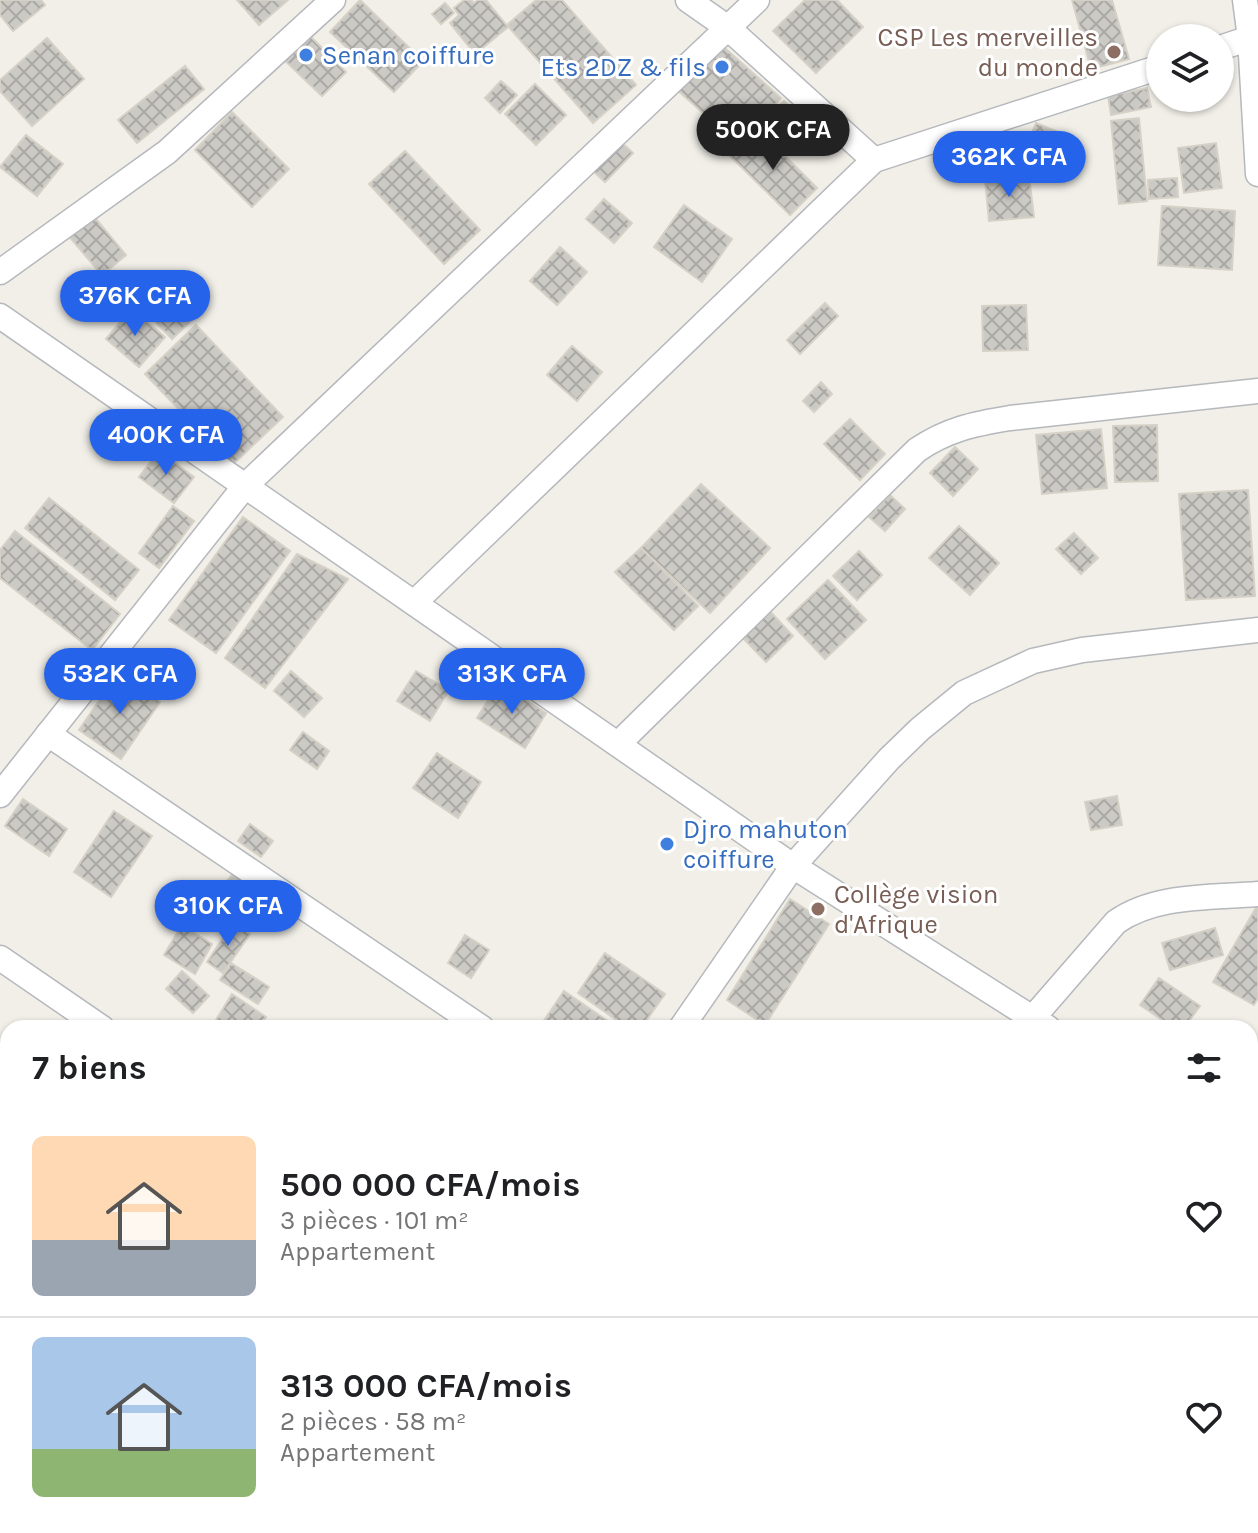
<!DOCTYPE html>
<html lang="fr">
<meta charset="utf-8">
<style>
body{margin:0;font-family:Karla,sans-serif;background:#f2f2f2;color:#202124;height:100vh;display:flex;flex-direction:column;font-size:30px;white-space:nowrap}
*{box-sizing:border-box;margin:0}
p{font-size:26px;color:#757577}
.icon{flex:none;width:44px;height:44px;fill:none;stroke:currentColor;stroke-width:2;stroke-linecap:round;stroke-linejoin:round}
.map{position:relative;flex:1;overflow:hidden}
.side{position:absolute;left:0px;top:1020px;width:1258px;height:514px;display:flex;flex-direction:column;background:#fff;border-radius:24px 24px 0 0;box-shadow:0 2px 6px #0004}
.side>*{flex:none}
.tools{position:absolute;left:1146px;top:24px;display:grid;gap:16px}
.tools a{display:grid;place-items:center;width:88px;height:88px;border-radius:50%;background:#fff;box-shadow:0 2px 6px #0004;font-size:40px}
.price{position:absolute;translate:-50% -68px;padding:0 18px;border-radius:28px;background:#2563eb;color:#fff;font-size:26px;line-height:52px;filter:drop-shadow(0 2px 4px #0008)}
.price::after{content:'';position:absolute;left:50%;top:48px;width:24px;height:18px;margin-left:-12px;background:inherit;clip-path:polygon(0 0,100% 0,50% 100%)}
.price.current{background:#222;color:#fff}
ul{padding:0;list-style:none}
li{display:flex;align-items:center;gap:24px;height:200px;padding:0 32px}
li+li{border-top:2px solid #e0e0e0}
li span{display:grid;place-items:center;flex:none;width:224px;height:160px;border-radius:12px;color:#555}
li>.icon{margin-inline-start:auto}
span .icon{width:96px;height:96px;fill:#fffc;stroke-width:1}
li b{font-size:34px}
h2{display:flex;justify-content:space-between;align-items:center;height:96px;padding:0 32px;font-size:34px}
.map>svg:first-child{display:block}
</style>
<div class="map">
<svg width="1258" height="1533" viewBox="0 0 1258 1533">
<defs>
<pattern id="building-cross-hatch" width="8" height="8" patternUnits="userSpaceOnUse" patternTransform="scale(2)"><rect width="8" height="8" fill="#cccac5"/><path d="M0 0l8 8M0 8l8-8" fill="none" stroke="#a9a8a4"/></pattern>
</defs>
<rect width="100%" height="100%" fill="#f1efe8"/>
<!-- building -->
<g fill="url(#building-cross-hatch)" stroke="#d6d1c6" stroke-width="2">
<path d="M 0,0 L 41,0 L 45,5 L 13,31 L 0,15 Z"/>
<path d="M 237,0 L 288,0 L 259,25 Z"/>
<path d="M 360,0 L 423,61 L 394,92 L 330,32 Z"/>
<path d="M 464,0 L 471,0 L 474,3 L 478,0 L 486,0 L 508,27 L 475,54 L 450,23 L 459,15 L 454,8 Z"/>
<path d="M 536,0 L 562,0 L 636,85 L 593,123 L 507,25 Z"/>
<path d="M 805,0 L 837,0 L 863,27 L 816,73 L 773,31 Z"/>
<path d="M 1072,0 L 1112,0 L 1129,59 L 1091,69 Z"/>
<path d="M 445,3 L 454,13 L 441,24 L 432,14 Z"/>
<path d="M 303,29 L 346,72 L 322,96 L 278,54 Z"/>
<path d="M 47,38 L 84,79 L 32,126 L 0,91 L 0,80 Z"/>
<path d="M 718,42 L 781,98 L 739,145 L 676,89 Z"/>
<path d="M 185,66 L 204,89 L 137,143 L 118,120 Z"/>
<path d="M 501,81 L 517,95 L 500,113 L 485,98 Z"/>
<path d="M 535,84 L 566,115 L 536,145 L 505,114 Z"/>
<path d="M 1147,88 L 1151,107 L 1111,115 L 1108,96 Z"/>
<path d="M 784,101 L 813,131 L 800,144 L 770,114 Z"/>
<path d="M 232,112 L 289,169 L 252,207 L 195,150 Z"/>
<path d="M 1139,118 L 1147,201 L 1119,204 L 1111,121 Z"/>
<path d="M 1036,123 L 1058,132 L 1042,168 L 1021,159 Z"/>
<path d="M 757,128 L 817,188 L 790,215 L 730,156 Z"/>
<path d="M 26,135 L 63,164 L 37,196 L 0,167 Z"/>
<path d="M 620,141 L 633,153 L 605,182 L 592,170 Z"/>
<path d="M 1216,143 L 1222,188 L 1184,193 L 1178,148 Z"/>
<path d="M 405,151 L 480,230 L 444,264 L 369,184 Z"/>
<path d="M 1029,176 L 1034,217 L 989,221 L 985,180 Z"/>
<path d="M 1177,178 L 1178,197 L 1149,199 L 1148,180 Z"/>
<path d="M 604,199 L 632,223 L 614,243 L 586,219 Z"/>
<path d="M 684,205 L 732,239 L 702,282 L 654,247 Z"/>
<path d="M 1162,206 L 1235,211 L 1232,270 L 1158,265 Z"/>
<path d="M 91,213 L 126,255 L 102,275 L 66,233 Z"/>
<path d="M 560,247 L 587,272 L 557,305 L 530,281 Z"/>
<path d="M 160,282 L 194,318 L 172,339 L 138,303 Z"/>
<path d="M 825,303 L 838,316 L 800,354 L 787,340 Z"/>
<path d="M 1026,305 L 1028,350 L 983,351 L 982,306 Z"/>
<path d="M 131,309 L 165,337 L 139,367 L 106,339 Z"/>
<path d="M 196,325 L 283,417 L 232,465 L 145,374 Z"/>
<path d="M 572,346 L 602,372 L 577,401 L 547,375 Z"/>
<path d="M 821,382 L 832,394 L 814,412 L 803,401 Z"/>
<path d="M 850,419 L 885,454 L 860,480 L 824,444 Z"/>
<path d="M 1157,425 L 1158,481 L 1115,482 L 1113,426 Z"/>
<path d="M 1101,429 L 1107,488 L 1042,494 L 1036,435 Z"/>
<path d="M 955,447 L 978,469 L 953,496 L 930,473 Z"/>
<path d="M 159,451 L 194,477 L 174,503 L 139,477 Z"/>
<path d="M 701,484 L 770,548 L 710,613 L 641,548 Z"/>
<path d="M 1248,490 L 1255,596 L 1186,600 L 1179,494 Z"/>
<path d="M 890,495 L 905,509 L 885,531 L 869,517 Z"/>
<path d="M 49,498 L 139,570 L 115,600 L 25,528 Z"/>
<path d="M 173,506 L 194,521 L 159,568 L 139,553 Z"/>
<path d="M 243,517 L 290,551 L 216,653 L 169,620 Z"/>
<path d="M 959,526 L 999,563 L 970,595 L 929,558 Z"/>
<path d="M 15,531 L 120,614 L 92,650 L 0,578 L 0,550 Z"/>
<path d="M 1074,533 L 1098,558 L 1081,574 L 1056,549 Z"/>
<path d="M 641,548 L 698,606 L 674,630 L 615,572 Z"/>
<path d="M 859,551 L 882,575 L 857,600 L 833,576 Z"/>
<path d="M 297,554 L 348,579 L 265,688 L 225,658 Z"/>
<path d="M 828,580 L 866,620 L 825,659 L 787,619 Z"/>
<path d="M 767,608 L 793,636 L 766,662 L 739,634 Z"/>
<path d="M 291,671 L 322,698 L 304,717 L 274,691 Z"/>
<path d="M 416,671 L 449,690 L 430,721 L 397,701 Z"/>
<path d="M 118,673 L 160,702 L 121,759 L 79,730 Z"/>
<path d="M 499,683 L 546,713 L 525,748 L 477,718 Z"/>
<path d="M 303,732 L 329,751 L 317,769 L 290,750 Z"/>
<path d="M 437,753 L 481,782 L 458,818 L 413,788 Z"/>
<path d="M 1117,796 L 1122,825 L 1091,830 L 1085,802 Z"/>
<path d="M 23,799 L 67,829 L 49,856 L 5,826 Z"/>
<path d="M 114,811 L 152,836 L 111,897 L 74,872 Z"/>
<path d="M 250,824 L 273,841 L 261,857 L 238,841 Z"/>
<path d="M 237,869 L 251,881 L 241,893 L 227,881 Z"/>
<path d="M 790,899 L 829,924 L 765,1025 L 727,1000 Z"/>
<path d="M 1258,904 L 1258,998 L 1254,1005 L 1213,982 Z"/>
<path d="M 233,923 L 250,934 L 223,973 L 207,962 Z"/>
<path d="M 182,925 L 212,944 L 195,974 L 164,955 Z"/>
<path d="M 1215,928 L 1223,955 L 1170,970 L 1162,943 Z"/>
<path d="M 465,935 L 489,950 L 471,978 L 448,963 Z"/>
<path d="M 605,953 L 665,994 L 641,1028 L 628,1028 L 578,993 Z"/>
<path d="M 231,963 L 269,987 L 258,1004 L 220,980 Z"/>
<path d="M 182,971 L 209,996 L 193,1013 L 166,989 Z"/>
<path d="M 1159,978 L 1200,1006 L 1184,1028 L 1174,1028 L 1140,1005 Z"/>
<path d="M 564,991 L 618,1028 L 539,1028 Z"/>
<path d="M 232,994 L 266,1017 L 259,1028 L 211,1028 Z"/>
<path d="M 1253,1061 L 1258,1064 L 1258,1118 L 1250,1114 L 1250,1066 Z"/>
<path d="M 1258,1231 L 1258,1265 L 1250,1258 L 1250,1239 Z"/>
<path d="M 8,1373 L 8,1409 L 0,1403 L 0,1384 Z"/>
<path d="M 0,1444 L 8,1450 L 8,1510 L 0,1521 Z"/>
<path d="M 904,1526 L 946,1526 L 941,1533 L 913,1533 Z"/>
</g>
<g fill="none" stroke-linecap="round" stroke-linejoin="round">
<!-- minor casing -->
<g stroke="#b5b8bc" stroke-width="27">
<g id="minor">
<path d="M 688,0 L 728,28 L 874,160"/>
<path d="M 1245,0 L 1250,38 L 1258,174"/>
<path d="M 1220,48 L 1250,38"/>
<path d="M 0,272 L 167,152 L 333,0"/>
<path d="M 0,316 L 793,866 L 1048,1028"/>
<path d="M 414,603 L 874,160 L 1160,67"/>
<path d="M 48,734 L 482,1028"/>
<path d="M 618,744 L 917,450 C 948,429 974,424 1010,418 L 1258,391"/>
<path d="M 0,795 L 245,486 L 757,0"/>
<path d="M 0,958 L 102,1028"/>
<path d="M 681,1028 L 793,866 L 889,759 L 920,729 L 964,693 L 1033,661 L 1082,650 L 1258,630"/>
<path d="M 1024,1028 L 1116,922 C 1156,894 1211,898 1258,894"/>
<path d="M 1250,1169 L 1258,1175"/>
<path d="M 0,1207 L 8,1213"/>
<path d="M 0,1420 L 8,1425"/>
<path d="M 1250,1524 L 1258,1513"/>
<path d="M 154,1526 L 164,1533"/>
<path d="M 616,1526 L 631,1533"/>
<path d="M 890,1526 L 900,1533"/>
<path d="M 330,1533 L 335,1526"/>
<path d="M 666,1533 L 671,1526"/>
</g>
</g>
<!-- minor -->
<use href="#minor" stroke="#fff" stroke-width="24"/>
</g>
<!-- markers -->
<g fill="#8d6e63" stroke="#fff" stroke-width="3">
<circle cx="1114" cy="52" r="8"/>
<circle cx="818" cy="909" r="8"/>
</g>
<g fill="#3f7fe0" stroke="#fff" stroke-width="3">
<circle cx="306" cy="55" r="8"/>
<circle cx="722" cy="67" r="8"/>
<circle cx="667" cy="844" r="8"/>
</g>
<g text-anchor="middle" stroke-width="6" stroke-linejoin="round" paint-order="stroke">
<!-- education labels -->
<g font-size="26" fill="#785e54" stroke="#fff" text-anchor="end">
<text x="1098" y="46">CSP Les merveilles<tspan x="1098" dy="30">du monde</tspan></text>
<text x="834" y="903" text-anchor="start">Collège vision<tspan x="834" dy="30">d'Afrique</tspan></text>
</g>
<!-- shop labels -->
<g font-size="26" fill="#366cbe" stroke="#fff" text-anchor="start">
<text x="322" y="64">Senan coiffure</text>
<text x="706" y="76" text-anchor="end">Ets 2DZ &amp; fils</text>
<text x="683" y="838">Djro mahuton<tspan x="683" dy="30">coiffure</tspan></text>
</g>
</g>
</svg>
<div class="tools">
<a><svg class="icon" aria-label="layers" viewBox="0 0 24 24"><path d="M12 4l9 5-9 5-9-5zM3 14l9 5 9-5"/></svg></a>
</div>
<b class="price current" style="left:773px;top:172px">500K CFA</b>
<b class="price" style="left:1009px;top:199px">362K CFA</b>
<b class="price" style="left:135px;top:338px">376K CFA</b>
<b class="price" style="left:166px;top:477px">400K CFA</b>
<b class="price" style="left:120px;top:716px">532K CFA</b>
<b class="price" style="left:512px;top:716px">313K CFA</b>
<b class="price" style="left:228px;top:948px">310K CFA</b>
<section class="side">
<h2>7 biens<svg class="icon" aria-label="filters" viewBox="0 0 24 24"><path d="M4 7h16M4 17h16"/><circle cx="9" cy="7" r="2"/><circle cx="15" cy="17" r="2"/></svg></h2>
<ul>
<li><span style="background:linear-gradient(#ffd9b3 65%,#9aa5b1 0)"><svg class="icon" aria-label="home" viewBox="0 0 24 24"><path d="M3 11l9-7 9 7M6 9v11h12V9"/></svg></span><div><b>500 000 CFA/mois</b><p>3 pièces · 101 m²</p><p>Appartement</p></div><svg class="icon" aria-label="heart" viewBox="0 0 24 24"><path d="M12 20l-8-8c-3-5 5-10 8-4 3-6 11-1 8 4z"/></svg></li>
<li><span style="background:linear-gradient(#a9c7e8 70%,#8fb573 0)"><svg class="icon" aria-label="home" viewBox="0 0 24 24"><path d="M3 11l9-7 9 7M6 9v11h12V9"/></svg></span><div><b>313 000 CFA/mois</b><p>2 pièces · 58 m²</p><p>Appartement</p></div><svg class="icon" aria-label="heart" viewBox="0 0 24 24"><path d="M12 20l-8-8c-3-5 5-10 8-4 3-6 11-1 8 4z"/></svg></li>
</ul>
</section>
</div>
